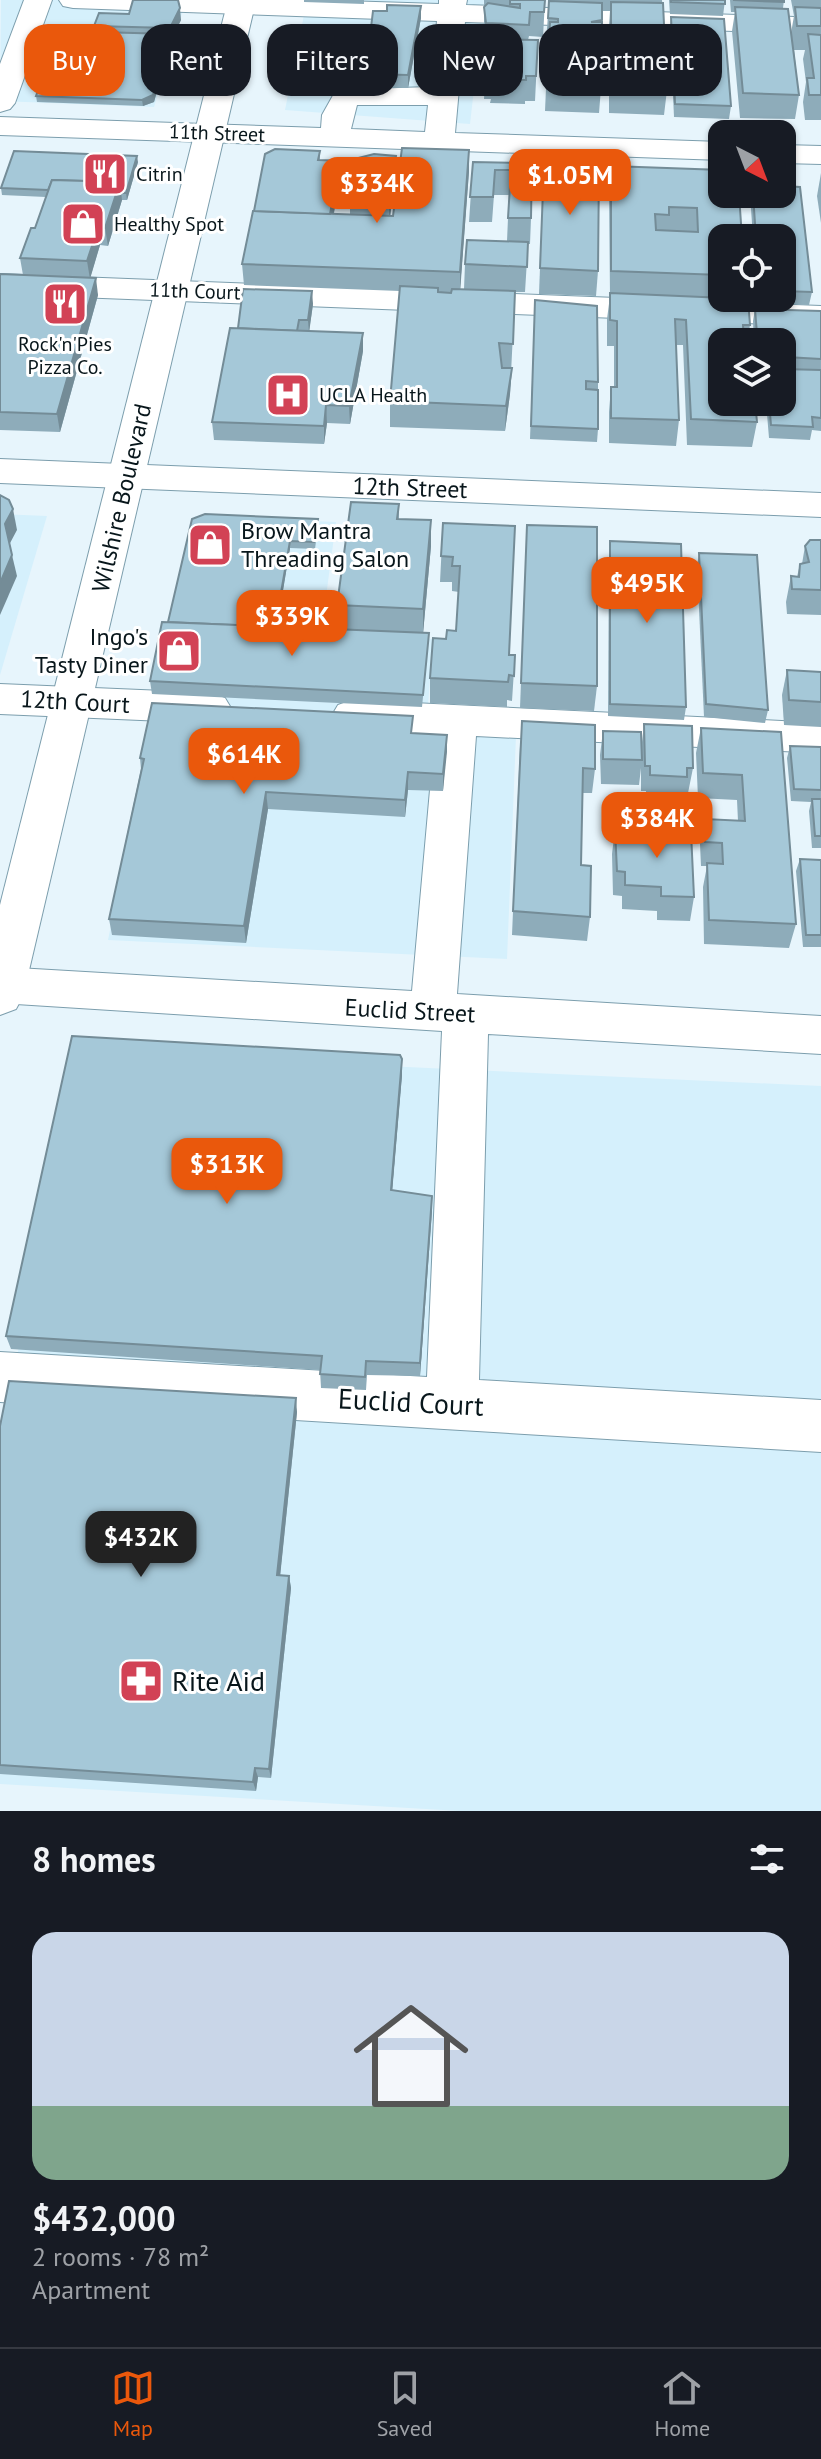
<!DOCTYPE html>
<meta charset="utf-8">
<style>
body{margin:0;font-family:"PT Sans",sans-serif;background:#20242c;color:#f1f3f6;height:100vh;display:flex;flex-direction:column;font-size:30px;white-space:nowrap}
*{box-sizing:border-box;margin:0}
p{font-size:26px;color:#9ea1a6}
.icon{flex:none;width:44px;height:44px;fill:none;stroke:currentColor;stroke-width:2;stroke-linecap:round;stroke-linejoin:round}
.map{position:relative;height:1811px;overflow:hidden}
.side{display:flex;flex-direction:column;background:#171b24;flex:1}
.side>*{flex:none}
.hud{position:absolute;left:24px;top:24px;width:774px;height:72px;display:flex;gap:16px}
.needle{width:52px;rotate:138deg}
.controls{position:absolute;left:708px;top:120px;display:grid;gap:16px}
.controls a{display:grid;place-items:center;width:88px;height:88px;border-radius:16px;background:#171b24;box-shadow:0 2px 6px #0004;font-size:40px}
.price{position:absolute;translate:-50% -68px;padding:0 18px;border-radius:16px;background:#ea580c;color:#fff;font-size:26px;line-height:52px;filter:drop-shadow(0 2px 4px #0008)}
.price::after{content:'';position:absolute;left:50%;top:48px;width:24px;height:18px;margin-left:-12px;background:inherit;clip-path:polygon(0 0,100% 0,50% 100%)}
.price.active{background:#222;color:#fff}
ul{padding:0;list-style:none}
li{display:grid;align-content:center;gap:16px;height:424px;padding:0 32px}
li+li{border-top:2px solid #363941}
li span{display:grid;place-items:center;height:248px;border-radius:24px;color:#555}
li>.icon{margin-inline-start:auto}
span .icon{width:144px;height:144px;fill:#fffc;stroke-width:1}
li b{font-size:34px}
h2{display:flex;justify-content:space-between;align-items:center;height:96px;padding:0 32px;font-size:34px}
.chip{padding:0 28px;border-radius:24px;background:#171b24;box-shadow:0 2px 6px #0004;font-size:28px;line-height:72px}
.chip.active{background:#ea580c;color:#fff}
.dock{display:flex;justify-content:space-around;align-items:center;height:112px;border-top:2px solid #363941;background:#171b24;font-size:22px;color:#9ea1a6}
.dock a{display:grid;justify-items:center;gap:4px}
.dock .active{color:#ea580c}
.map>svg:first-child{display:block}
</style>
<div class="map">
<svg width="821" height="1811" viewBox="0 0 821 1811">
<rect width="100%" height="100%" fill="#e7f5fc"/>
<!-- built -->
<g fill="#d5f0fc">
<path d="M 1,0 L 186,0 L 154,107 L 0,101 Z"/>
<path d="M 307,0 L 484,0 L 470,124 L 285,110 Z"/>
<path d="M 0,514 L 47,516 L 0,675 Z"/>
<path d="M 195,516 L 336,522 L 321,634 L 433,639 L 426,732 L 516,736 L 507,959 L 108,940 Z"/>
<path d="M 78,1052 L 821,1086 L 821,1811 L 460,1811 L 0,1784 L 0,1441 Z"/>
</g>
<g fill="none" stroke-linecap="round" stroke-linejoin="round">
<!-- minor casing -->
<g stroke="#7c9ead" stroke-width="2">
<g id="minor">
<path d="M 24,0 L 52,0 L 15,103 L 10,109 L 0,112 L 0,64 Z"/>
<path d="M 59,0 L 312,0 L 439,4 L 439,0 L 467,0 L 466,5 L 821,18 L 821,34 L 465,22 L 455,133 L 722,142 L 722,160 L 0,135 L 0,117 L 321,128 L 322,115 L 336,90 L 430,87 L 437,21 L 73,8 L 63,6 ZM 357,105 L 428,105 L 425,132 L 351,129 Z"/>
<path d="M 782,145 L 821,146 L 821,164 L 782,163 Z"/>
<path d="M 0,274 L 821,306 L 821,326 L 0,294 Z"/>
<path d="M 0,459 L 821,493 L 821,517 L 0,483 Z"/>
<path d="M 0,684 L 211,693 L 225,698 L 231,708 L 225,718 L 211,723 L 0,714 Z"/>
<path d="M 352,700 L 821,723 L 821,753 L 476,736 L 457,994 L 821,1016 L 821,1054 L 488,1034 L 479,1380 L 821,1400 L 821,1452 L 0,1402 L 0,1352 L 427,1377 L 442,1031 L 0,1003 L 0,967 L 412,991 L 435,734 L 352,730 L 338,725 L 332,715 L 338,705 Z"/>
</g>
</g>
<!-- major casing -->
<g stroke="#7c9ead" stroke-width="2">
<path id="major" d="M 228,0 L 256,0 L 23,996 L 16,1009 L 0,1015 L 0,905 Z"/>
</g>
<!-- minor -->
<use href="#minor" fill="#fff" fill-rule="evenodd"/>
<!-- major -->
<use href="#major" fill="#fff" fill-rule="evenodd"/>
</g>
<!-- wall -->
<g fill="#8eacba">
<path d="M 304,0 L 364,0 L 364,4 L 304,2 Z"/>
<path d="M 484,0 L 545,0 L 543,37 L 529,36 L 528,40 L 538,40 L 535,101 L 525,101 L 525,104 L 490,103 L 491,99 L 484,99 L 487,48 L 485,48 L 484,32 L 484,7 L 486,6 L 484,6 Z"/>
<path d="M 549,0 L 662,0 L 667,90 L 664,115 L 609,113 L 609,26 L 610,11 L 602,11 L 601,88 L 599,113 L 545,111 L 548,43 L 546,43 Z"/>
<path d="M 669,0 L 725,0 L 723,16 L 670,14 Z"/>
<path d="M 730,0 L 784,0 L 783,8 L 791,33 L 794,16 L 791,0 L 821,0 L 821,120 L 805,120 L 803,102 L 806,82 L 803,59 L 805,50 L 794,50 L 799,95 L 795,119 L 740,118 L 732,31 L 735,12 L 731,12 Z"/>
<path d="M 387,11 L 421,18 L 408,88 L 286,84 L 286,72 L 370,36 Z"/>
<path d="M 671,17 L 731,106 L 729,119 L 674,117 L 670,29 Z"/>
<path d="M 181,20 L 171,40 L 154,102 L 143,106 L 37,102 L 36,96 L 95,32 L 94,26 Z"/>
<path d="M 320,151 L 320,160 L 347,161 L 348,179 L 343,206 L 335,206 L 334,214 L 350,214 L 350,187 L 353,179 L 352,169 L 396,173 L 390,216 L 393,216 L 469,171 L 460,289 L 464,289 L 465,264 L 507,241 L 509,195 L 494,195 L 492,222 L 469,222 L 473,162 L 532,163 L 531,218 L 530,244 L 528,244 L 525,292 L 515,292 L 510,394 L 505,431 L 390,427 L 390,401 L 400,291 L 244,285 L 242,264 Z"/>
<path d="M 138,162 L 127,200 L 122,200 L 108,246 L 100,245 L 90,278 L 98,295 L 60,432 L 0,430 L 0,274 L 23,275 L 20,258 L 35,228 L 46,197 L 2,195 L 1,188 Z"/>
<path d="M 611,166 L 722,170 L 722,298 L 742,298 L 750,325 L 747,342 L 722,342 L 757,422 L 752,447 L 687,445 L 683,345 L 676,345 L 679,420 L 676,446 L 609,443 L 609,412 L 611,387 L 614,387 L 614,346 L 607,346 L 607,319 L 610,296 L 609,191 Z"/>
<path d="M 821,173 L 821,223 L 817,196 Z"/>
<path d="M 543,189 L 598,271 L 596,296 L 539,294 Z"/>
<path d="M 750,194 L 782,194 L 812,292 L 809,305 L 759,303 L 759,298 L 782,298 L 782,238 L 753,238 Z"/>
<path d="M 535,300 L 598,382 L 598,429 L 597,442 L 530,439 Z"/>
<path d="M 313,304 L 309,331 L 363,351 L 350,424 L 327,423 L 324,444 L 214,440 L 212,422 Z"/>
<path d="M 755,309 L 821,311 L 821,431 L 812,430 L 810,440 L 769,438 L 766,402 L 782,402 L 784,369 L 782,342 L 754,342 L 753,321 Z"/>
<path d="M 399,504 L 399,519 L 431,546 L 423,633 L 428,645 L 422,707 L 152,694 L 150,681 L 168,622 L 192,519 L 318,526 L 315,549 L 290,548 L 277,627 L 338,629 L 337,605 Z"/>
<path d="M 443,523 L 509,655 L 515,655 L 512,701 L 507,700 L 507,707 L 430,703 L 430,678 L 456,631 L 459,592 L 452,591 L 452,582 L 440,582 Z"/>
<path d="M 527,525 L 597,686 L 594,711 L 520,708 Z"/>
<path d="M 821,540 L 821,615 L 787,614 L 786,602 L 791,576 L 797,577 L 800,564 L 802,564 L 805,546 Z"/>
<path d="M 610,541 L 686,707 L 684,720 L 608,716 L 609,554 Z"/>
<path d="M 699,553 L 768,710 L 765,723 L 704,717 L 697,566 Z"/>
<path d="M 787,670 L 821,672 L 821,727 L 784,725 L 782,695 Z"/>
<path d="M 644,724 L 693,768 L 688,793 L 684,793 L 683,801 L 646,799 L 646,791 L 641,791 L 641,768 L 639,785 L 601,784 L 600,755 L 603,731 L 642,742 Z"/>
<path d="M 701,728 L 781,732 L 796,924 L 789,948 L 704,944 L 703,887 L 707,866 L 701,866 L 700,844 L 705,819 L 738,821 L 737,800 L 698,798 L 696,753 Z"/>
<path d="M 413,733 L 447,735 L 443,791 L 408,790 L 405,817 L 268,809 L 246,943 L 112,935 L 109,919 L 141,769 L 140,758 Z"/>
<path d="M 520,746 L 595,769 L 592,793 L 582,793 L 581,865 L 590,917 L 587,941 L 512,935 Z"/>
<path d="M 790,746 L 821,747 L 821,848 L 812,848 L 809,811 L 811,802 L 791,801 L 787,758 Z"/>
<path d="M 615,829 L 694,897 L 690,921 L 657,920 L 657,911 L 622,909 L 622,896 L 613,895 L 612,854 Z"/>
<path d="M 800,859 L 821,860 L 821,947 L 803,947 L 796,871 Z"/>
<path d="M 402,1059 L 402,1075 L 392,1191 L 432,1196 L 420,1376 L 367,1375 L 366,1390 L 321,1388 L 320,1370 L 11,1349 L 6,1336 Z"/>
<path d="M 297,1412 L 280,1575 L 289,1576 L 291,1588 L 271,1778 L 258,1777 L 256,1791 L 0,1774 L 0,1426 Z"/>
</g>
<!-- shaded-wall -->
<g fill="#748c97">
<path d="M 421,6 L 421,18 L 408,88 L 408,75 Z"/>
<path d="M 180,8 L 181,20 L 171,40 L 154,102 L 143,106 L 142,100 L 170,34 L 170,28 Z"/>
<path d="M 469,150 L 469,171 L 460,293 L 460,272 Z"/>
<path d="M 137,156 L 138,162 L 127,200 L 126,193 Z"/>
<path d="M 396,156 L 396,173 L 389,225 L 389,208 Z"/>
<path d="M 347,161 L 348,179 L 343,206 L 343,188 Z"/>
<path d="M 120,182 L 122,200 L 108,246 L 105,228 Z"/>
<path d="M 335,188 L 335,206 L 330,234 L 329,217 Z"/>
<path d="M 98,228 L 100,245 L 90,279 L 87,261 Z"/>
<path d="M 96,278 L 98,295 L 60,432 L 57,414 Z"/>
<path d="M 312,291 L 313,304 L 309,333 L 308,320 Z"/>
<path d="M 363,333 L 363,351 L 350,424 L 349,406 Z"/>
<path d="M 512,368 L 510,394 L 505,431 L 506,406 Z"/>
<path d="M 326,405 L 327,423 L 324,444 L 324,426 Z"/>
<path d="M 13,509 L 17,530 L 9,545 L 5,524 Z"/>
<path d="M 431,520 L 431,546 L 423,634 L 423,609 Z"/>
<path d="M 290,541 L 290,548 L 275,638 L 274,631 Z"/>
<path d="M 12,555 L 17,576 L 0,615 L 0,583 Z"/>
<path d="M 447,735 L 447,752 L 443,791 L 443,774 Z"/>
<path d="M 408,772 L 408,790 L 405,817 L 405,800 Z"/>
<path d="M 266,792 L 268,809 L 246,943 L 244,926 Z"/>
<path d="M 402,1059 L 402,1075 L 391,1205 L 391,1190 Z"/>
<path d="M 432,1196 L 432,1211 L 420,1376 L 420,1363 Z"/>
<path d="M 296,1398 L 297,1412 L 279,1587 L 277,1575 Z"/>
<path d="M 289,1576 L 291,1588 L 271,1778 L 269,1769 Z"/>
<path d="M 255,1768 L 258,1777 L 256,1791 L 253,1782 Z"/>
</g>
<!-- building -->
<g fill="#a5c8d8" stroke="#748c97" stroke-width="2" fill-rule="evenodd">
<path d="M 133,0 L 178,0 L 180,8 L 170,28 L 94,26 L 99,13 L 129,14 Z"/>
<path d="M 510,0 L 545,0 L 544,12 L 530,12 L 529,25 L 486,23 L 484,7 L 488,3 L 520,8 L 520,4 L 510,4 Z"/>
<path d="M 671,0 L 725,0 L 725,4 L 671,2 Z"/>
<path d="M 733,0 L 784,0 L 784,2 Z"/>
<path d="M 549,1 L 602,3 L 602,20 L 591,22 L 602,22 L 601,88 L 546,86 L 550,22 L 558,22 L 558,19 L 548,18 Z"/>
<path d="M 611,2 L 663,3 L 667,90 L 611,88 Z"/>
<path d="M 387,5 L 421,6 L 408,75 L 286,72 L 293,34 L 370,36 L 373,11 L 387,11 Z"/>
<path d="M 735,7 L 788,9 L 799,95 L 743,93 Z"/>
<path d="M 795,7 L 821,8 L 821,26 L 797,26 Z"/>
<path d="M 671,17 L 724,19 L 731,106 L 675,104 Z"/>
<path d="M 59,31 L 171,34 L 153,95 L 142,100 L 36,96 Z"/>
<path d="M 808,34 L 821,35 L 821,95 L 809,95 L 807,78 L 814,78 Z"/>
<path d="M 487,39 L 538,40 L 536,76 L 526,76 L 526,80 L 491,79 L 492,75 L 485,74 Z"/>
<path d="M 402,148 L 469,150 L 460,272 L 242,264 L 253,211 L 393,216 Z"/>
<path d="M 275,149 L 320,151 L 318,160 L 347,161 L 343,188 L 335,188 L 330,214 L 254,211 L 265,154 Z"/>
<path d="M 14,151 L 137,156 L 126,193 L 121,193 L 120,182 L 52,180 L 48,190 L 1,188 Z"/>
<path d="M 374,154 L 396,156 L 389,208 L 350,206 L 350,187 L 356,169 L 352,169 L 354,159 Z"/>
<path d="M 473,162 L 532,163 L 531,218 L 508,218 L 511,170 L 495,170 L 493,197 L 470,197 Z"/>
<path d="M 596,163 L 599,166 L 598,271 L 540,268 L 544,164 Z"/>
<path d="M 611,166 L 722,170 L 722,194 L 739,194 L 742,238 L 722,238 L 722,275 L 611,271 ZM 669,207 L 697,208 L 698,232 L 656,230 L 655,214 L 669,215 Z"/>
<path d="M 52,180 L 120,182 L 105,228 L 98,228 L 87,261 L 20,258 L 31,228 L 35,228 Z"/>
<path d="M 782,186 L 800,187 L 812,292 L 782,291 L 782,238 L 756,238 L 753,194 L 782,194 Z"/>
<path d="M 467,240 L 528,242 L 527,267 L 465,264 Z"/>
<path d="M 0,274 L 96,278 L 57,414 L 0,412 Z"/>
<path d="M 400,286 L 438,288 L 438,292 L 451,293 L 452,289 L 515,291 L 513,344 L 499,343 L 502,368 L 512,368 L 506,406 L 390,401 Z"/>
<path d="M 243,289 L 312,291 L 308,320 L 299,320 L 297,331 L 238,328 Z"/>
<path d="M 610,293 L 748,299 L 750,325 L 743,325 L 744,342 L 722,342 L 722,402 L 755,402 L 757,422 L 691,419 L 686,320 L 675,319 L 679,420 L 611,418 L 611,387 L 617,387 L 617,321 L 610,320 Z"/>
<path d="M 535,300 L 597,306 L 598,382 L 586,381 L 586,389 L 598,390 L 598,429 L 531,426 Z"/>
<path d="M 755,309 L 821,311 L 821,359 L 786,357 L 785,335 L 757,334 Z"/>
<path d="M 230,328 L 363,333 L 349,406 L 326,405 L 324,426 L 212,422 Z"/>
<path d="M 782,369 L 821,370 L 821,418 L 812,417 L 813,427 L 771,425 L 769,402 L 782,402 Z"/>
<path d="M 0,495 L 9,500 L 13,509 L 5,524 L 12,555 L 0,583 Z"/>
<path d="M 351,502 L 399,504 L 397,519 L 431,520 L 423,609 L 337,605 Z"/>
<path d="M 205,514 L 318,519 L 314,542 L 290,541 L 275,627 L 168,622 L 192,519 Z"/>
<path d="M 443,523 L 515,526 L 509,655 L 515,655 L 514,676 L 509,675 L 508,682 L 430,678 L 433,638 L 446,639 L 447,630 L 456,631 L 460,566 L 452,566 L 453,557 L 441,556 Z"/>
<path d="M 527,525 L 597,527 L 597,686 L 521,683 Z"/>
<path d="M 810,540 L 821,540 L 821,590 L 792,589 L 791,576 L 799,577 L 800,564 L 809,562 L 805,546 Z"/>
<path d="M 610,541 L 681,544 L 686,707 L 610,704 Z"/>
<path d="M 699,553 L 757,555 L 768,710 L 706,704 Z"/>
<path d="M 162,622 L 429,633 L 423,695 L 150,681 Z"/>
<path d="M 787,670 L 821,672 L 821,702 L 789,700 Z"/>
<path d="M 152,703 L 413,716 L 411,733 L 447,735 L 443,774 L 408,772 L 405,800 L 266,792 L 244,926 L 109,919 L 144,759 L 140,758 Z"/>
<path d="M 522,721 L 595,725 L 595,769 L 583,768 L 581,865 L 591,866 L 590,917 L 513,911 Z"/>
<path d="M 644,724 L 692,726 L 693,768 L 687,768 L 687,777 L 650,775 L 650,766 L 645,766 Z"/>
<path d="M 701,728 L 781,732 L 796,924 L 709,920 L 707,863 L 723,864 L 722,843 L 705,842 L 705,819 L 745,821 L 742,775 L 703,773 Z"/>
<path d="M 603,731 L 641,732 L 642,760 L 603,759 Z"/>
<path d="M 790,746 L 821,747 L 821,790 L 794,789 Z"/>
<path d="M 812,799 L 821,799 L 821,836 L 815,836 Z"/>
<path d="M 615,829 L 691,832 L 694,897 L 661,896 L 661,887 L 625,885 L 625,872 L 617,871 Z"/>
<path d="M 800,859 L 821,860 L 821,935 L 806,935 Z"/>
<path d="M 72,1036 L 400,1055 L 402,1059 L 391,1190 L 432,1196 L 420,1363 L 366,1361 L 365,1377 L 320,1374 L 322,1356 L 6,1336 Z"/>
<path d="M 9,1381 L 296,1398 L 277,1575 L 289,1576 L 269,1769 L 255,1768 L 253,1782 L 0,1765 L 0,1426 Z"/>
</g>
<!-- icons -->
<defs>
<g id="restaurant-square" transform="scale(2.3)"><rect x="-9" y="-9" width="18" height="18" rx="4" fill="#d24255" stroke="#fff"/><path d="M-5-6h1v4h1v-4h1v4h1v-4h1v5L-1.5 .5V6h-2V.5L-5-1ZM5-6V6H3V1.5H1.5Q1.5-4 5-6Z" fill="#fff"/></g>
<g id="shop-square" transform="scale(2.3)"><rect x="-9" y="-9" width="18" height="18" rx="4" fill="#d24255" stroke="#fff"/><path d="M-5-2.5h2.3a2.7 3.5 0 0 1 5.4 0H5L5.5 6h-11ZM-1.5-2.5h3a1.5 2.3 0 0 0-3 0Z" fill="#fff"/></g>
<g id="hospital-square" transform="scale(2.3)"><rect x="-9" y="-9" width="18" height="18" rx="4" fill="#d24255" stroke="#fff"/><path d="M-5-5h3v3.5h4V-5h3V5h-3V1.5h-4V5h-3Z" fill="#fff"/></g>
<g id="pharmacy-square" transform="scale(2.3)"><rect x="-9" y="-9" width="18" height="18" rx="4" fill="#d24255" stroke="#fff"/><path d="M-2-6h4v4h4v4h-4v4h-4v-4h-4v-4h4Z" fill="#fff"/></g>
</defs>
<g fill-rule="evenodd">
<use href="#restaurant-square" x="105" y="174"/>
<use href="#shop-square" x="83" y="224"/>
<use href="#restaurant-square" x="65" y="304"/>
<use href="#hospital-square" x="288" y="395"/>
<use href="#shop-square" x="210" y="545"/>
<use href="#shop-square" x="179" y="651"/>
<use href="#pharmacy-square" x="141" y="1681"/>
</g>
<g text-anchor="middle" stroke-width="6" stroke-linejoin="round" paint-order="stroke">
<!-- far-street labels -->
<g font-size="20" fill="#08161b" stroke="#fff">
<text transform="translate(217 133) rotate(2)" y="7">11th Street</text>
<text transform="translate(195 291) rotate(2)" y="7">11th Court</text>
</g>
<!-- far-poi labels -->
<g font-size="20" fill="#08161b" stroke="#fff" text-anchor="start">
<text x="136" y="181">Citrin</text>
<text x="114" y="231">Healthy Spot</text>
<text x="65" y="351" text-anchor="middle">Rock'n'Pies<tspan x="65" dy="23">Pizza Co.</tspan></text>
<text x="319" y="402">UCLA Health</text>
</g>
<!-- street labels -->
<g font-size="24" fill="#08161b" stroke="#fff">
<text transform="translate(410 488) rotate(2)" y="8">12th Street</text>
<text transform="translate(122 498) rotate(-77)" y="8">Wilshire Boulevard</text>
<text transform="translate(75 702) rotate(3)" y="8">12th Court</text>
<text transform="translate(410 1011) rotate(3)" y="8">Euclid Street</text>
</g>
<!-- poi labels -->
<g font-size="24" fill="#08161b" stroke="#fff" text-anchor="start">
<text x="241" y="539">Brow Mantra<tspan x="241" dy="28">Threading Salon</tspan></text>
<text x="148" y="645" text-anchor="end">Ingo's<tspan x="148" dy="28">Tasty Diner</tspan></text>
</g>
<!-- near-street labels -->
<g font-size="28" fill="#08161b" stroke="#fff">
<text transform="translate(411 1402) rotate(3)" y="10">Euclid Court</text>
</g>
<!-- near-poi labels -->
<g font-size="28" fill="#08161b" stroke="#fff" text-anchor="start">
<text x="172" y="1691">Rite Aid</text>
</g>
</g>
</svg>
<div class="controls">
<a><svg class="needle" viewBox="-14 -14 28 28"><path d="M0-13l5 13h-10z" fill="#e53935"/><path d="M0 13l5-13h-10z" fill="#9ea1a6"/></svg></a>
<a><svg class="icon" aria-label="locate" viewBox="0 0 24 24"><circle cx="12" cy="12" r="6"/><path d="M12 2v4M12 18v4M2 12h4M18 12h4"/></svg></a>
<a><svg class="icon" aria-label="layers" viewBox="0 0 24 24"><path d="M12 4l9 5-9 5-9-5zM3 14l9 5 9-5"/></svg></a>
</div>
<b class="price" style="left:570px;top:217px">$1.05M</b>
<b class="price" style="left:377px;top:225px">$334K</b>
<b class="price" style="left:647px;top:625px">$495K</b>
<b class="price" style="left:292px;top:658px">$339K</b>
<b class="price" style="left:244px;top:796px">$614K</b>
<b class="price" style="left:657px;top:860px">$384K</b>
<b class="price" style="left:227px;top:1206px">$313K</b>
<b class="price active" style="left:141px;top:1579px">$432K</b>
<div class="hud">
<a class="chip active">Buy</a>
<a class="chip">Rent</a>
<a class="chip">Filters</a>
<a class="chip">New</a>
<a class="chip">Apartment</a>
</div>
</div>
<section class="side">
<h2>8 homes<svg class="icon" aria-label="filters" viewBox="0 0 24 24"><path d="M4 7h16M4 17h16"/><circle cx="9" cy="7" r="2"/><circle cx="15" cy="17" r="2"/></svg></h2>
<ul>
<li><span style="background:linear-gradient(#c9d6e8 70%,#7fa58c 0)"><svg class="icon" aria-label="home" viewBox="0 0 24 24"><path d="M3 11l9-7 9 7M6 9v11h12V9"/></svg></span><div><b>$432,000</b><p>2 rooms · 78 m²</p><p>Apartment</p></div></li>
</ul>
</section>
<nav class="dock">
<a class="active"><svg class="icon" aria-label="map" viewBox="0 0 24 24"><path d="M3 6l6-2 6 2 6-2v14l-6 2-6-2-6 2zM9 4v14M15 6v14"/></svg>Map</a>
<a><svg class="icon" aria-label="saved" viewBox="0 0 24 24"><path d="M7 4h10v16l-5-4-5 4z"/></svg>Saved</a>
<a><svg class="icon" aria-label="home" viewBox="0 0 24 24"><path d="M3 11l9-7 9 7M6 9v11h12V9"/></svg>Home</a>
</nav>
